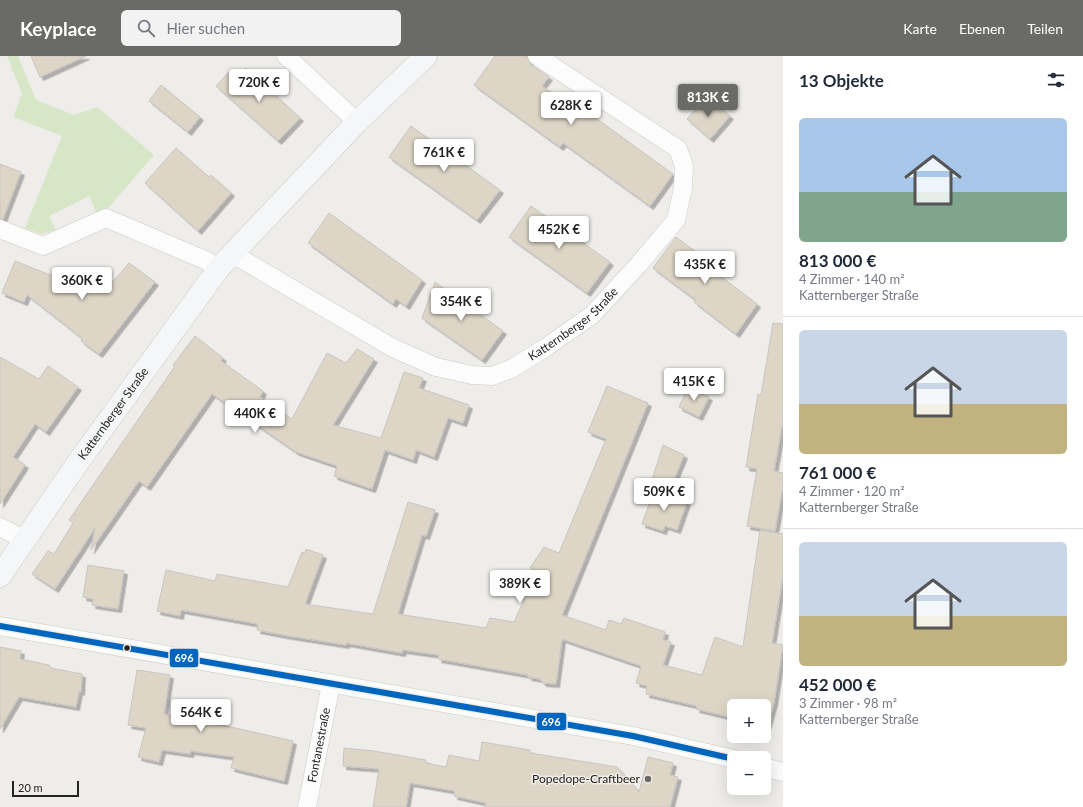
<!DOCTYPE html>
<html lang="de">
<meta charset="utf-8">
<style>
body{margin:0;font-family:Lato,sans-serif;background:#f2f2f3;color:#1f2937;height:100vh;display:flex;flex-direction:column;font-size:15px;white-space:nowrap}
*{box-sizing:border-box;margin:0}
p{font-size:13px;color:#747a83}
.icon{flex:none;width:22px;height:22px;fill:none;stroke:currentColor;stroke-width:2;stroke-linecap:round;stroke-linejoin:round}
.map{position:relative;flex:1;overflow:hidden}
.panel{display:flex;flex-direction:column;background:#fff;width:300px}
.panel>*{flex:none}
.controls{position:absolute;left:727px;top:643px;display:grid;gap:8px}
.controls a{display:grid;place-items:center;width:44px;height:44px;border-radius:6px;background:#fff;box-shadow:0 4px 16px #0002;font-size:20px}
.scale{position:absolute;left:12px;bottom:10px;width:67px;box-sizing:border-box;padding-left:4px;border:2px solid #232321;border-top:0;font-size:11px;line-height:14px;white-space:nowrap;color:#232321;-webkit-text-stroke:3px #f0eee9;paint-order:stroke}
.price{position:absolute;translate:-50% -34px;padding:0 9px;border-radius:4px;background:#fff;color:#222;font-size:13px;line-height:26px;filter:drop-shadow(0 1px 2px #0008)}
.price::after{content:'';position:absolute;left:50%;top:24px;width:12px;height:9px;margin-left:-6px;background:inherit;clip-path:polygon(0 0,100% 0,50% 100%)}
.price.on{background:#6a6a67;color:#fff}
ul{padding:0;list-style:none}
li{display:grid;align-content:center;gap:8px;height:212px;padding:0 16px}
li+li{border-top:1px solid #e0e1e3}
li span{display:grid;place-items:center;height:124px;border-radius:6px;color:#555}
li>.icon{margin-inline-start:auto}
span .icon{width:72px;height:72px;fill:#fffc;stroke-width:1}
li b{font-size:17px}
h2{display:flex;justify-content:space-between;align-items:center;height:48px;padding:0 16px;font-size:17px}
header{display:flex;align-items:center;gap:24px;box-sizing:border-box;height:56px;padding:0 20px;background:#6a6a67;color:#fff}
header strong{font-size:19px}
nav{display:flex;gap:22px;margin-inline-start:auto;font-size:14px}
.search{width:280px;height:36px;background:#f2f2f3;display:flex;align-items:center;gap:10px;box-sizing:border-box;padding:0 14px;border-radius:6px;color:#747a83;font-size:15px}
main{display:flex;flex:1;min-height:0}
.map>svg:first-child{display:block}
</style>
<header>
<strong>Keyplace</strong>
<div class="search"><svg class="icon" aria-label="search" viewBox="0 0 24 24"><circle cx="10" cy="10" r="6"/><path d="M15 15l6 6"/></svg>Hier suchen</div>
<nav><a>Karte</a><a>Ebenen</a><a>Teilen</a></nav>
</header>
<main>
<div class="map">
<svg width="783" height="751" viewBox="0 0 783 751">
<defs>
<filter id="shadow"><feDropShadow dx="3.5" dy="3.5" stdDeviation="0" flood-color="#0004"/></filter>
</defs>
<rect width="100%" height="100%" fill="#efedea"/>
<!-- green -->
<path fill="#d7e6c7" d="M 7,0 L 18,0 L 36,44 L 74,59 L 97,51 L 154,99 L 108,152 L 97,158 L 89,140 L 49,160 L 56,174 L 41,178 L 25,172 L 62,80 L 13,61 L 22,38 Z"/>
<!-- building -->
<g fill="#ddd6c6" stroke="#c7c5c3" filter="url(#shadow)">
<path d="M 31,0 L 86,0 L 40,21 Z"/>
<path d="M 495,0 L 527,0 L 531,9 L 549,21 L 542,30 L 583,59 L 586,55 L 673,118 L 650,150 L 563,87 L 560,91 L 474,29 Z"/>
<path d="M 246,12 L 300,62 L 278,85 L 216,30 L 230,15 L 237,21 Z"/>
<path d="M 161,29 L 200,61 L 188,76 L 149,45 Z"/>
<path d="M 707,40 L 730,60 L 710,83 L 687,63 Z"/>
<path d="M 411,70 L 500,134 L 477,164 L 389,101 Z"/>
<path d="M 176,92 L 209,121 L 211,119 L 231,137 L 198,175 L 145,127 Z"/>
<path d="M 0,108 L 21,116 L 3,163 L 0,163 Z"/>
<path d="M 531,150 L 610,206 L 587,237 L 509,181 Z"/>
<path d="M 329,157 L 422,224 L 406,250 L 396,243 L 393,248 L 308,187 Z"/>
<path d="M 676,181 L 719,213 L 716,217 L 757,248 L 736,278 L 694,246 L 696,244 L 653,212 Z"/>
<path d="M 15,205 L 63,224 L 65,222 L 76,231 L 82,223 L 102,238 L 129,207 L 155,226 L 99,298 L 81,285 L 82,282 L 27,239 L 24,246 L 2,237 Z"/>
<path d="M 435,226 L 503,275 L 482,304 L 422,262 Z"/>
<path d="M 773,267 L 783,268 L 783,364 L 774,415 L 783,417 L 783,429 L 775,475 L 747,470 L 757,413 L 746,411 L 758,338 L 761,339 Z"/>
<path d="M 195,280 L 223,302 L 221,305 L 263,335 L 260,341 L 292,363 L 327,297 L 346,307 L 357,293 L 374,303 L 333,369 L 381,382 L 404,316 L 423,322 L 419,332 L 469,349 L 463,367 L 448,362 L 434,401 L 416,394 L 413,404 L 385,394 L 372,433 L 334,420 L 337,410 L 296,396 L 212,338 L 147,431 L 139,425 L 91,494 L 95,472 L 55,533 L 32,518 L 48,495 L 54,498 L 73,467 L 69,464 L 175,310 L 173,309 Z"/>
<path d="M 0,301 L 39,323 L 48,310 L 78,331 L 46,376 L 35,368 L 13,401 L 25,409 L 0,448 Z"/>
<path d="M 607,330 L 648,347 L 562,559 L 606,574 L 609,564 L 621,568 L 624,562 L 665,576 L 663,584 L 671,586 L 663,609 L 702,619 L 715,581 L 743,591 L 760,474 L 783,478 L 783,519 L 772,587 L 783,589 L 774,646 L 767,671 L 764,670 L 764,650 L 734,650 L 734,662 L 696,653 L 697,650 L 646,638 L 647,630 L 636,627 L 641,610 L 562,583 L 556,628 L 543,627 L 540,623 L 528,621 L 528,619 L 438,603 L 439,599 L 403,594 L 402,597 L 346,587 L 346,589 L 289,580 L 257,574 L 258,568 L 181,554 L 180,560 L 157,555 L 166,514 L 215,525 L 217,518 L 288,531 L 302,496 L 305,497 L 306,493 L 323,499 L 305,548 L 373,558 L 408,446 L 435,454 L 426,480 L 422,479 L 398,558 L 486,572 L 490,562 L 514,566 L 537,515 L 530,512 L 544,491 L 559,497 L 606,383 L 588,376 Z"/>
<path d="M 688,332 L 709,341 L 699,361 L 679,351 Z"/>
<path d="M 663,389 L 684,399 L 669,436 L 650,430 Z"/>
<path d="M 654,434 L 687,446 L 677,474 L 665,470 L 663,475 L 642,468 Z"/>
<path d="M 88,509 L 124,515 L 118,553 L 92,549 L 93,543 L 83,541 Z"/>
<path d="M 0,591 L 21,595 L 20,603 L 49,609 L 51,612 L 82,618 L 81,636 L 79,635 L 76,651 L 19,641 L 0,673 Z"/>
<path d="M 137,614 L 170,619 L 164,658 L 180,661 L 180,663 L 231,671 L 293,685 L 284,725 L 231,712 L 234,701 L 191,695 L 190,698 L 162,694 L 159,706 L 138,701 L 146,672 L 128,669 Z"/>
<path d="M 482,686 L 530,694 L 530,697 L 617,711 L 639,736 L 648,701 L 673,707 L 670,719 L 678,721 L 670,751 L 485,751 L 486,747 L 454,740 L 455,735 L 410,727 L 406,751 L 373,751 L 379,713 L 343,710 L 344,692 L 374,695 L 426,704 L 426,707 L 446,711 L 449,699 L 479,705 Z"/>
</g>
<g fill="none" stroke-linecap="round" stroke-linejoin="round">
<!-- street casing -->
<g stroke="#cbcbc8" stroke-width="19">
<g id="street">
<path d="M 286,0 L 357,66"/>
<path d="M 0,173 L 43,190 L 106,162 L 205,204 L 219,212"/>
<path id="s1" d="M 231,197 L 393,292 L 436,311 L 472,319 L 492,320 L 511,313 L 545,292 L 592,259 L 639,208 L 676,164 L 683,132 L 684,110 L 678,93 L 537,0"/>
<path d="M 0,471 L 24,483"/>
<path d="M 0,570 L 633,680 L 734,703"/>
<path d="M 764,711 L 783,716"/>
<path id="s2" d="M 307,751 L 331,628"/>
</g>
</g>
<!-- secondary casing -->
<g stroke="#cbcbc8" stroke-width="23">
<g id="secondary">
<path id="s3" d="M 0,520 L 79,405 L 219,212 L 357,66 L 426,0"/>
</g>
</g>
<!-- street -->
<use href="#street" stroke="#fdfcfc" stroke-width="18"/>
<!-- secondary -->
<use href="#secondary" stroke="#f4f6f8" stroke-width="22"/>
<!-- bus-1 casing -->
<g stroke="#f0eee9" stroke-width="9">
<path id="bus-1" d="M 0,570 L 633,680 L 734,703"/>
</g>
<!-- bus-1 -->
<use href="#bus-1" stroke="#0065bd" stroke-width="6"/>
</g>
<!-- markers -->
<circle fill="#232321" stroke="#f0eee9" stroke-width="1.5" cx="127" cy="592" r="3.5"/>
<circle fill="#6a6a67" stroke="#f0eee9" stroke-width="1.5" cx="648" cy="723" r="4"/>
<g text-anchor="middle" stroke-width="3" stroke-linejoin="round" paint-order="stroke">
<!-- street labels -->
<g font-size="12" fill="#232321" stroke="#f0eee9">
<text dy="4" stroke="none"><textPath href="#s1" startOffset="389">Katternberger Straße</textPath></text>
<text dy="4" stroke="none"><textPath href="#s3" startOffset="198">Katternberger Straße</textPath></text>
<text dy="4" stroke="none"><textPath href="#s2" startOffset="63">Fontanestraße</textPath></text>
</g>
<!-- poi labels -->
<g font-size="12" fill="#232321" stroke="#f0eee9" text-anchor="end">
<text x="640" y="727">Popedope-Craftbeer</text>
</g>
</g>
<g stroke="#f0eee9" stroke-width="1.5">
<rect x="169" y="592" width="30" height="20" rx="4" fill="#0065bd"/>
<rect x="536" y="656" width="31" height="19" rx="4" fill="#0065bd"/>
</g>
<g font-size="11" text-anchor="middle" font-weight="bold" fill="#fff">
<text x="184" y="606">696</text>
<text x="551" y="670">696</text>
</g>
</svg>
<div class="controls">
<a>+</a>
<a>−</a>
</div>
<div class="scale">20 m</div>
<b class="price" style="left:259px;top:47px">720K €</b>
<b class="price on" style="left:708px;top:62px">813K €</b>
<b class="price" style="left:571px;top:70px">628K €</b>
<b class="price" style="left:444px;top:117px">761K €</b>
<b class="price" style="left:559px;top:194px">452K €</b>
<b class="price" style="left:705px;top:229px">435K €</b>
<b class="price" style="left:82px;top:245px">360K €</b>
<b class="price" style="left:461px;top:266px">354K €</b>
<b class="price" style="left:694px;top:346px">415K €</b>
<b class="price" style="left:255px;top:378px">440K €</b>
<b class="price" style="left:664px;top:456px">509K €</b>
<b class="price" style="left:520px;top:548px">389K €</b>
<b class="price" style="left:201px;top:677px">564K €</b>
</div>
<section class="panel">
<h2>13 Objekte<svg class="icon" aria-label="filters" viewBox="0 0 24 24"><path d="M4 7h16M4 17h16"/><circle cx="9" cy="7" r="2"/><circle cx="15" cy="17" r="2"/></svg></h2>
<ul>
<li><span style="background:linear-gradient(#a9c7e8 60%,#7fa58c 0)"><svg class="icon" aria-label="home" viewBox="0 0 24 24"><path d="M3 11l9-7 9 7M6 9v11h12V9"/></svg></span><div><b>813 000 €</b><p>4 Zimmer · 140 m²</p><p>Katternberger Straße</p></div></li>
<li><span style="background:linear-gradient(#c9d6e8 60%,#c2b280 0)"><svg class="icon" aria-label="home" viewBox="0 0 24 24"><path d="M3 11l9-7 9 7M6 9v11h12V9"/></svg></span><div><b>761 000 €</b><p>4 Zimmer · 120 m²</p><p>Katternberger Straße</p></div></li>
<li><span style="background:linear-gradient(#c9d6e8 60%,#c2b280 0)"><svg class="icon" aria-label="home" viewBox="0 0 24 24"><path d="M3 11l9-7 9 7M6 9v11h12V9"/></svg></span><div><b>452 000 €</b><p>3 Zimmer · 98 m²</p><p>Katternberger Straße</p></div></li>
</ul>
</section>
</main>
